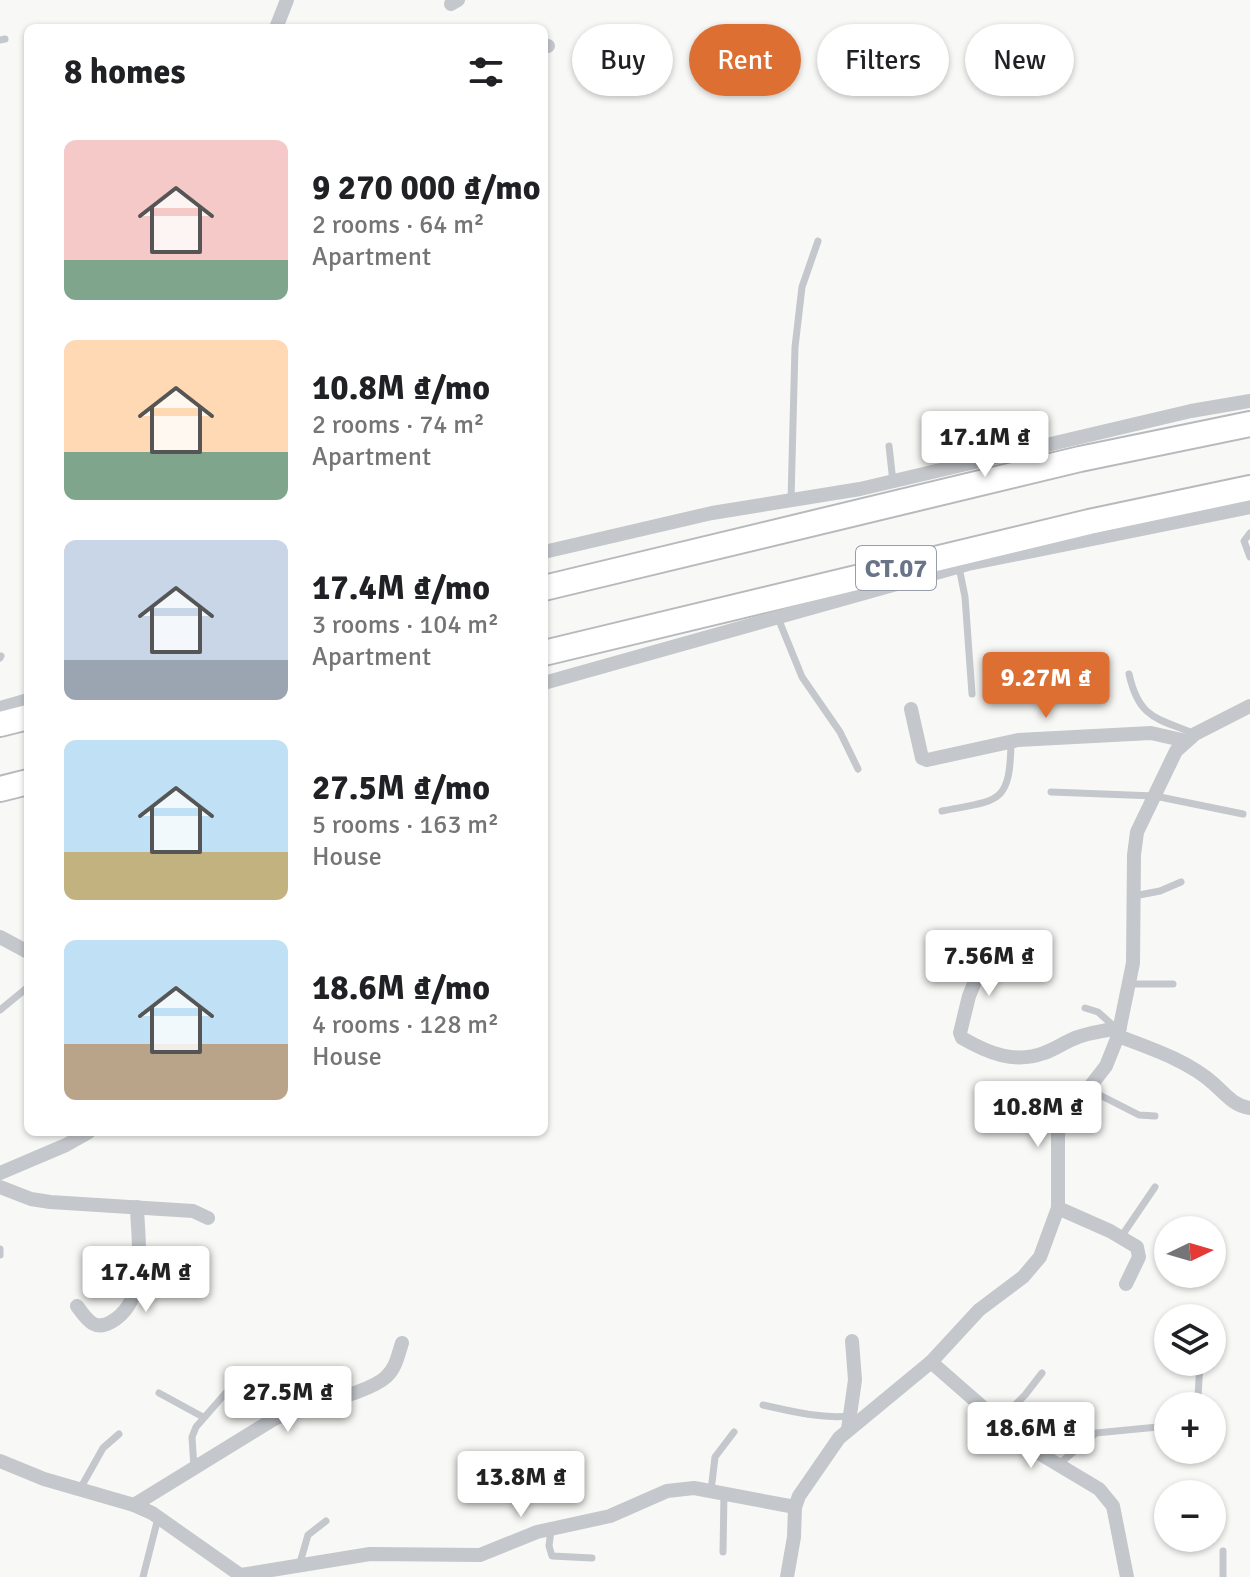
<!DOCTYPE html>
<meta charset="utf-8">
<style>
body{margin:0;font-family:Signika,sans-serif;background:#f2f2f2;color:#202124;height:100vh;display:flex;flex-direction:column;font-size:30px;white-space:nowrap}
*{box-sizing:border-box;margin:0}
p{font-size:26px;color:#757577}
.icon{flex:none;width:44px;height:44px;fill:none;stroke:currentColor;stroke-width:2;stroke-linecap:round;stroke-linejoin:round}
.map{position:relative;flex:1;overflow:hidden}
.drawer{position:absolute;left:24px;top:24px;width:524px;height:1112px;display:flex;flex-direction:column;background:#fff;border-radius:12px;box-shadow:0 2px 6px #0004}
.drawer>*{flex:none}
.top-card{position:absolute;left:572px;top:24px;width:558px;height:72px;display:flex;gap:16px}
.needle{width:52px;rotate:85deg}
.fabs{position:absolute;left:1154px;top:1216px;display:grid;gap:16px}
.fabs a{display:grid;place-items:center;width:72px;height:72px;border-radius:50%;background:#fff;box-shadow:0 2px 6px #0004;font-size:40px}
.price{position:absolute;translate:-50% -68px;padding:0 18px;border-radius:8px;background:#fff;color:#222;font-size:26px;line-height:52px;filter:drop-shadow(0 2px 4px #0008)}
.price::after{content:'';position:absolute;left:50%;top:48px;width:24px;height:18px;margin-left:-12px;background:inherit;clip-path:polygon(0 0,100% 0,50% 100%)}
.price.on{background:#dd6f32;color:#fff}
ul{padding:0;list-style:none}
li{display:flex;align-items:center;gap:24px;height:200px;padding:0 40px}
li span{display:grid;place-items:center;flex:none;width:224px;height:160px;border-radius:12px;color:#555}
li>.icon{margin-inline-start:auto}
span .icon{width:96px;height:96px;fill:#fffc;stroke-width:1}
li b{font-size:34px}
h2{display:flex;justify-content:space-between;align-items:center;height:96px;padding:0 40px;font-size:34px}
.pill{padding:0 28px;border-radius:36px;background:#fff;box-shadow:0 2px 6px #0004;font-size:28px;line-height:72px}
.pill.on{background:#dd6f32;color:#fff}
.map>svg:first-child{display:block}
</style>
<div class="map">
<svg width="1250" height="1577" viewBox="0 0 1250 1577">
<rect width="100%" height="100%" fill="#f8f9f6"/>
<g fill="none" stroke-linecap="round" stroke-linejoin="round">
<!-- highway casing -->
<g stroke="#b7babd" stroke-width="28">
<g id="highway">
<path d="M 544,588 L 1080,459 L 1250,424"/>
<path d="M 544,653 L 1089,522 L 1250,488"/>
<path d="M 0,724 L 28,717"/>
<path d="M 0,789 L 28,782"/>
</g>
</g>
<!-- lane -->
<g stroke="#c4c7cb" stroke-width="7">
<path d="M 0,40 L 5,39"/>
<path d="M 889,446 L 893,482"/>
<path d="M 791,500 L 795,347 L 802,287 L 818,241"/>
<path d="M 1250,533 L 1244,541 L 1250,557"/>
<path d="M 959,567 L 965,597 L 972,694"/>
<path d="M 778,618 L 802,677 L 840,732 L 858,769"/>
<path d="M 0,658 L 1,656"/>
<path d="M 1129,674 C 1139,719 1157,718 1195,734"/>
<path d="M 1051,792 L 1155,796 L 1243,814"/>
<path d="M 942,811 C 999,800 1010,805 1011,742"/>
<path d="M 1134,896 L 1160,891 L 1181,882"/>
<path d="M 1129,984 L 1173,984"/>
<path d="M 1085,1008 L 1098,1012 L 1116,1028"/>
<path d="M 0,1010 L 28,987"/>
<path d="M 1088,1089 L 1139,1115 L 1155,1116"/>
<path d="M 1121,1237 L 1155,1187"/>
<path d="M 0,1249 L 0,1255"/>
<path d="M 159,1393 L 203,1417"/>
<path d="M 763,1405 C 790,1411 821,1419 849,1416"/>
<path d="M 1193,1406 L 1198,1397 L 1200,1362"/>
<path d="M 999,1421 L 1025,1395 L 1042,1373"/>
<path d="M 1059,1464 L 1096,1433 L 1168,1426"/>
<path d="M 194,1468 L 192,1437 L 196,1427 L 237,1380"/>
<path d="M 80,1489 L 103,1448 L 119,1434"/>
<path d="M 711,1491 L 715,1457 L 734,1432"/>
<path d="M 551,1530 L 549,1546 L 552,1556 L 592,1558"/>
<path d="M 723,1552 L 724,1494"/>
<path d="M 299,1566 L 308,1535 L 326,1521"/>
<path d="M 143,1577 L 158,1518"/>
<path d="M 1223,1577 L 1223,1551"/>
</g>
<!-- street -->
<g stroke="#c4c7cb" stroke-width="14">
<path d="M 451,4 L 458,0"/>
<path d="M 276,28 L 287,0"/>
<path d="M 544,47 L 548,46"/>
<path d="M 544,552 L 712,513 L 860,489 L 1191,411 L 1250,401"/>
<path d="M 544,683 L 968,564 L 1250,507"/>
<path d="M 0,708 L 28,700"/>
<path d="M 911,709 L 922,758 L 927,760 L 1018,740 L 1151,733 L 1186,741"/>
<path d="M 0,937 L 28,952"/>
<path d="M 985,957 L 969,996 L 960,1033 L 962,1038 C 988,1053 1014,1064 1044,1053 C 1056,1049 1066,1041 1078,1037 C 1091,1032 1107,1031 1120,1027"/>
<path d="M 1118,1036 C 1150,1048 1189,1061 1214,1084 C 1225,1094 1234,1106 1250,1108"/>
<path d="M 0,1173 L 66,1145 L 89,1132"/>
<path d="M 0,1187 L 31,1199 L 50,1202 L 193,1211 L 208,1218"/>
<path d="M 1058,1208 L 1110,1231 L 1137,1247 L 1139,1257 L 1126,1284"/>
<path d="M 77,1306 C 86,1318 94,1332 111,1322 C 149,1301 138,1244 137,1207"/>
<path d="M 931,1362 L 1027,1446 L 1099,1489 L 1113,1506 L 1127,1577"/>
<path d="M 848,1429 L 855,1380 L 852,1341"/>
<path d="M 0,1461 L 44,1479 L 134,1505 L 152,1513 L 243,1577"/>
<path d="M 134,1505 L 274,1419 C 301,1407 368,1394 386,1377 C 396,1368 398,1355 402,1343"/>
<path d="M 241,1575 L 370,1554 L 480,1555 L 537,1532 L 610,1516 L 667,1491 L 694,1488 L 795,1507"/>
<path d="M 787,1577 L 794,1537 L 795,1507 L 799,1496 L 839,1438 L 931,1362 L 979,1310 L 1023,1277 L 1040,1257 L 1058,1208 L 1058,1133 L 1064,1120 L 1106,1066 L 1118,1036 L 1133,963 L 1134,855 L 1137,832 L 1176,751 L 1195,734 L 1250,706"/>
</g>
<!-- highway -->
<use href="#highway" stroke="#fff" stroke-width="24"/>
</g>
<g text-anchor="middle" stroke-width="8" stroke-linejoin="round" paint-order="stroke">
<!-- shield labels -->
<rect fill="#fff" stroke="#969eaa" stroke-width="2" x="856" y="546" width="80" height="44" rx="6"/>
<g font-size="26" font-weight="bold" fill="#697586">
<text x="896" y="577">CT.07</text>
</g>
</g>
</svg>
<div class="fabs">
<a><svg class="needle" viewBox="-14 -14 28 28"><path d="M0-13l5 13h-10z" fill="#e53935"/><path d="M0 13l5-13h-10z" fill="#757577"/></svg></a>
<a><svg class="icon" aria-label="layers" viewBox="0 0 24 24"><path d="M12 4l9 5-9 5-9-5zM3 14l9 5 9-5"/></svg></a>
<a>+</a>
<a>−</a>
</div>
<b class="price" style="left:985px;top:479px">17.1M ₫</b>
<b class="price on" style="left:1046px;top:720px">9.27M ₫</b>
<b class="price" style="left:989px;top:998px">7.56M ₫</b>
<b class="price" style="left:1038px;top:1149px">10.8M ₫</b>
<b class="price" style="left:146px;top:1314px">17.4M ₫</b>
<b class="price" style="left:288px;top:1434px">27.5M ₫</b>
<b class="price" style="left:1031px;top:1470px">18.6M ₫</b>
<b class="price" style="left:521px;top:1519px">13.8M ₫</b>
<div class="top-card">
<a class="pill">Buy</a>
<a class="pill on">Rent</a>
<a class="pill">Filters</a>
<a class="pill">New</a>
</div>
<section class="drawer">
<h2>8 homes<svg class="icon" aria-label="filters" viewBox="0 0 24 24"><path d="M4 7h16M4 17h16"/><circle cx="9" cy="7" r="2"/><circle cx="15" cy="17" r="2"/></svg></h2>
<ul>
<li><span style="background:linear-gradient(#f6c9c9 75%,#7fa58c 0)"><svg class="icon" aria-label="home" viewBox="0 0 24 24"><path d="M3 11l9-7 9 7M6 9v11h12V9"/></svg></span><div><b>9 270 000 ₫/mo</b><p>2 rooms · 64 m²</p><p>Apartment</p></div></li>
<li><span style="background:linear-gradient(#ffd9b3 70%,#7fa58c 0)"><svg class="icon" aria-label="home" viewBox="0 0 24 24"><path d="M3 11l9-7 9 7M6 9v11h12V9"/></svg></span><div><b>10.8M ₫/mo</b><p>2 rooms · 74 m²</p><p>Apartment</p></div></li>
<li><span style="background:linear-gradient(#c9d6e8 75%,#9aa5b1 0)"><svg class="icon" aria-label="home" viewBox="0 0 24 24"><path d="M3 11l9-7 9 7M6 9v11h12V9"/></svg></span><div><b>17.4M ₫/mo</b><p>3 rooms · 104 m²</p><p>Apartment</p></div></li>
<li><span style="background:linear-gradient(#bfe0f5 70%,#c2b280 0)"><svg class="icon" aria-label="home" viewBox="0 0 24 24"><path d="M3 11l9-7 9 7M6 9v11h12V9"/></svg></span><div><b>27.5M ₫/mo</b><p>5 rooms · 163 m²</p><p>House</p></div></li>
<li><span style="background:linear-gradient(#bfe0f5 65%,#b9a48a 0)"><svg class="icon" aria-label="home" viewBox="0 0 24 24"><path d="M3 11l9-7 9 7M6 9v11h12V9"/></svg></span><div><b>18.6M ₫/mo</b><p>4 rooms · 128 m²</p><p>House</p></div></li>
</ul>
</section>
</div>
